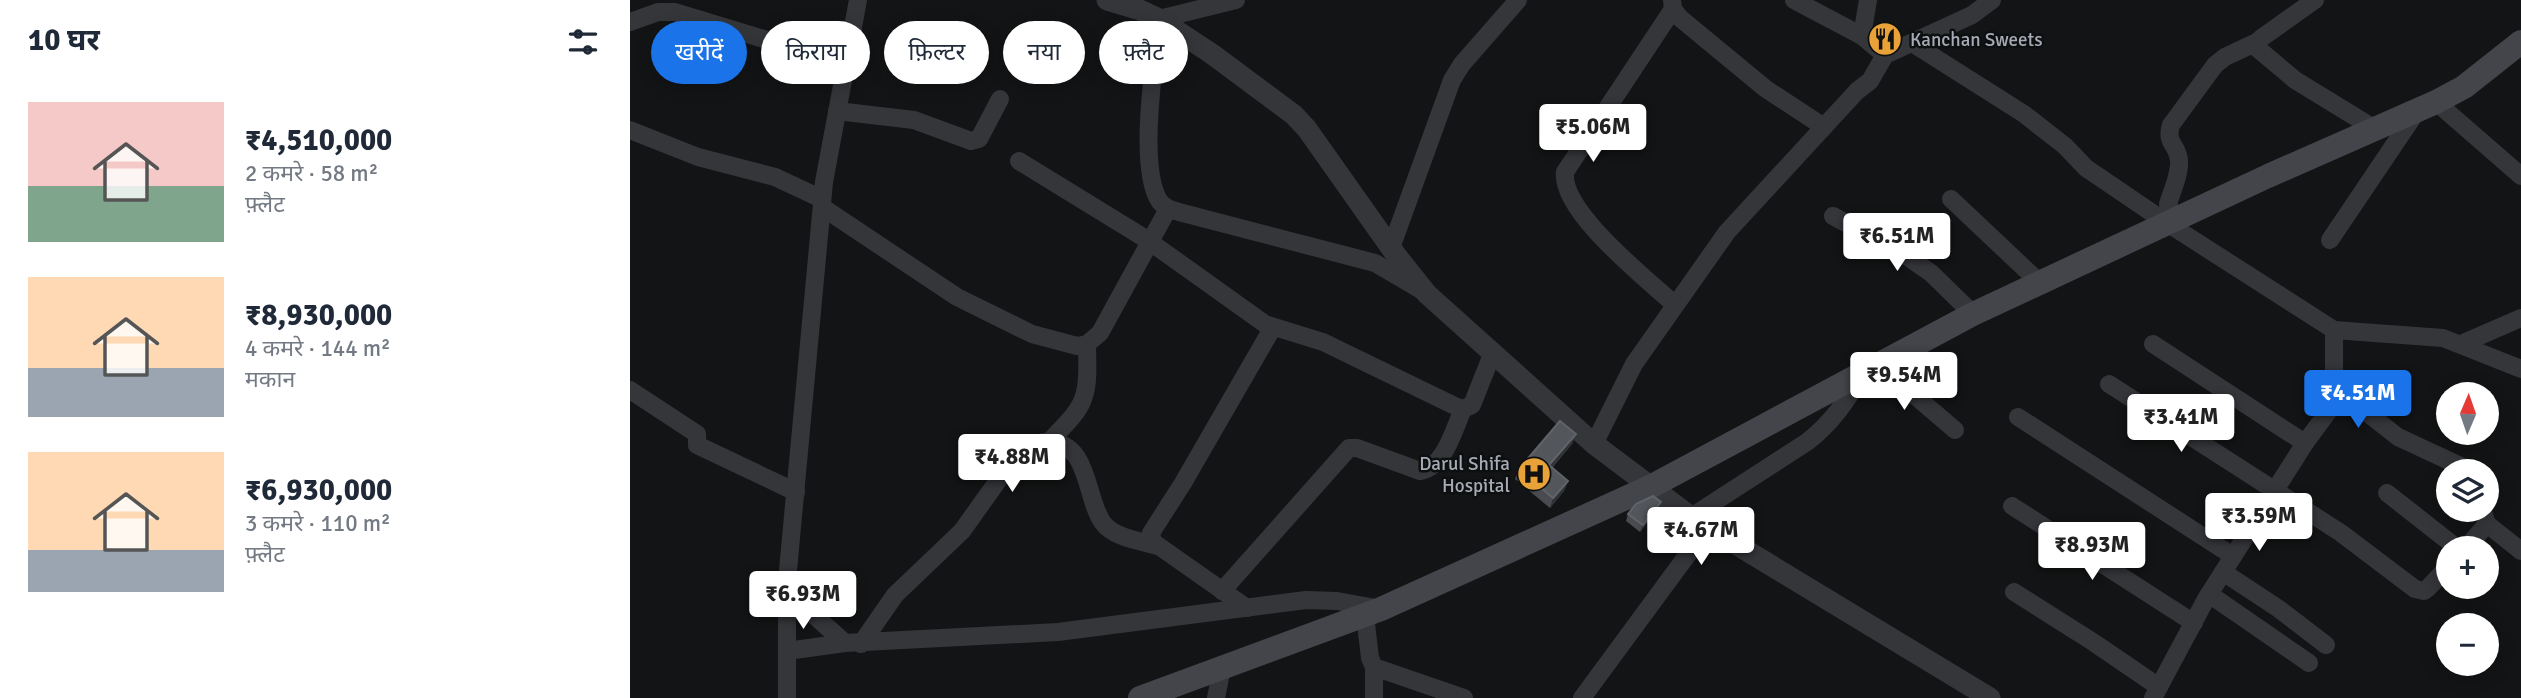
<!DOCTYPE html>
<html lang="hi">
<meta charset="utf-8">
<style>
body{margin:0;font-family:Signika,"Noto Sans Devanagari",sans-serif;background:#f6f6f7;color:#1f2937;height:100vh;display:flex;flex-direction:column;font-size:26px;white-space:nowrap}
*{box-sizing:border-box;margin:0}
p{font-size:23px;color:#747a83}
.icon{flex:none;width:38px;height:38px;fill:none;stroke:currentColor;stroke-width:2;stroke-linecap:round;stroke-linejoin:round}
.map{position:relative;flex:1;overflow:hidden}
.side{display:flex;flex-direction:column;background:#fff;width:630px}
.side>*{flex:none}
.banner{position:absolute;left:21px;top:21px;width:665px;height:63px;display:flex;gap:14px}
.needle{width:46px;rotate:2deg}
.tools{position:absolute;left:1806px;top:382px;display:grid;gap:14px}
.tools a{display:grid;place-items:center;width:63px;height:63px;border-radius:50%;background:#fff;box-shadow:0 4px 18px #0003;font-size:35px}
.price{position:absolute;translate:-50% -60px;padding:0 16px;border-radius:7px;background:#fff;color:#222;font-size:23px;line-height:46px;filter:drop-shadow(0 2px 4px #0008)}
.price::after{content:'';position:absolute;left:50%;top:42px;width:21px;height:16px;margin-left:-10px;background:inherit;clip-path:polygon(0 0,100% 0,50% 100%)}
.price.selected{background:#1a73e8;color:#fff}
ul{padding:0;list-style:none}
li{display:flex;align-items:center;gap:21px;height:175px;padding:0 28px}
li span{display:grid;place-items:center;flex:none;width:196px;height:140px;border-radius:0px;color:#555}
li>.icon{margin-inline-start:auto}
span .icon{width:84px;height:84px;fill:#fffc;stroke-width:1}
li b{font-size:30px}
h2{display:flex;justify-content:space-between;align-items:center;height:84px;padding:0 28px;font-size:30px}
.pill{padding:0 24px;border-radius:32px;background:#fff;box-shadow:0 4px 18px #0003;font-size:24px;line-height:63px}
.pill.selected{background:#1a73e8;color:#fff}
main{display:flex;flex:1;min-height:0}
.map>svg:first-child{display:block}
</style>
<main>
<section class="side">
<h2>10 घर<svg class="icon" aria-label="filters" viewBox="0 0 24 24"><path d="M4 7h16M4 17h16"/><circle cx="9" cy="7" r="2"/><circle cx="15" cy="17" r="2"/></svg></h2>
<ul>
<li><span style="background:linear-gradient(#f6c9c9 60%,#7fa58c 0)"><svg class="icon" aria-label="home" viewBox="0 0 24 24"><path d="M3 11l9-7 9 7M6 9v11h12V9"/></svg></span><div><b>₹4,510,000</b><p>2 कमरे · 58 m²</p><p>फ़्लैट</p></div></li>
<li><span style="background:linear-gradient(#ffd9b3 65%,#9aa5b1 0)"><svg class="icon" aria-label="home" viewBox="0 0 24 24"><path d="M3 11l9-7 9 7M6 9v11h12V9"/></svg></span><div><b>₹8,930,000</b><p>4 कमरे · 144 m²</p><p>मकान</p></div></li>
<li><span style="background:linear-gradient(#ffd9b3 70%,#9aa5b1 0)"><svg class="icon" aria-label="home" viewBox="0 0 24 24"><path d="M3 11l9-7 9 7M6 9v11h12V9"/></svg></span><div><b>₹6,930,000</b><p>3 कमरे · 110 m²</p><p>फ़्लैट</p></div></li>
</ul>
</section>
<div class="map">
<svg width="1891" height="698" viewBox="0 0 1891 698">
<rect width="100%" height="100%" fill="#131415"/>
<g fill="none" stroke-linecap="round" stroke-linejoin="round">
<!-- minor -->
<g stroke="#35363a" stroke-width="18">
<path d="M 606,0 L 529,19 C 525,61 507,168 530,202 C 535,208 541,210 549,212 L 745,263 L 791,290"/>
<path d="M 1042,0 L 1043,9 L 1050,18 L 1136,89 L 1194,127"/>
<path d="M 1164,0 L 1232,36 L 1255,55"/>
<path d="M 1685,0 L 1630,39 L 1627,48 L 1665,80 L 1745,129"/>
<path d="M 1043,9 L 935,172 C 930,211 1017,279 1045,305"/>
<path d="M 0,22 L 28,12 L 45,12 L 147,43 L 174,48 L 219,49"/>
<path d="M 1232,36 L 1238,0"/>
<path d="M 1282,43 L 1394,114 L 1435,146 L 1456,168 L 1537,223 L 1704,330 L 1813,338 L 1891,369"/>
<path d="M 1806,102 L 1891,176"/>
<path d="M 207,111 L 284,120 L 341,141 L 349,139 L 370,99"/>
<path d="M 0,130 L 68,157 L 145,177 L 192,199"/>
<path d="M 389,161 L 516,239 L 635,324 L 693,342 L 827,407 L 833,409 L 842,405 L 863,352"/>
<path d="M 1321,199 L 1410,283"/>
<path d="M 192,207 L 327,297 L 402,334 L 447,346 L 457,344 L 470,333 L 538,209"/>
<path d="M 1203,216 L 1278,257 L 1301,273 L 1343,314"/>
<path d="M 1545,219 L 1538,204 C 1542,191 1550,174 1549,161 C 1548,144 1535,144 1541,125 L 1585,65 L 1595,57 L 1627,42"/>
<path d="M 1700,240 L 1787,111"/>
<path d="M 761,248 L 822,80 L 832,64 L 888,0"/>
<path d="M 1704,330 L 1704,385 L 1712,393 L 1768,437 L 1841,471"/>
<path d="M 1523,344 L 1675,443"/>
<path d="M 1831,344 L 1891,318"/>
<path d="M 1248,364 L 1325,430"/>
<path d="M 1479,384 L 1711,533 L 1785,589 L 1794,591 L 1798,588 L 1818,567"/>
<path d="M 0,390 L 67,434 L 67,445 L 166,492"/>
<path d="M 1388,417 L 1603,556"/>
<path d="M 419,442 C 431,428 449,414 454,396 C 459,381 457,361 457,344"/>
<path d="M 964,444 L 1004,364 L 1097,232 L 1227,91 L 1240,81 L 1255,55 L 1342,15 L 1362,0"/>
<path d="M 1757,493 L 1827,548"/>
<path d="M 1382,506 L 1564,623"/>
<path d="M 1852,509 L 1857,524 L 1891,551"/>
<path d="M 1061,517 L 1177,442 C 1202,423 1217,400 1233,374"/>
<path d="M 1836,548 L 1857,524"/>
<path d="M 1593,572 L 1649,609 L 1696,645"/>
<path d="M 157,591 L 215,643"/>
<path d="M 592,591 L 719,448 L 727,448 L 790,471 C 815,467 824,429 833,409"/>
<path d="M 1384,592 L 1463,642 L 1529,687"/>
<path d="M 1579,594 L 1679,663"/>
<path d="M 617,608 L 523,542 L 521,533 L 553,483 L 643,327"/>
<path d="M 735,615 L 740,658 L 744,667 L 834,698"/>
<path d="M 231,644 L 265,595 L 332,531 L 382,461 C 392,450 403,441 419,442 C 460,443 455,498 473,523 C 484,538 511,541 528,546"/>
<path d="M 157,651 L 215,643 L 428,632 L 676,600 L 707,601 L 751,609"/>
<path d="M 157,698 L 157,581 L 194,182 L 228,0"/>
<path d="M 586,698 L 592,668"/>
<path d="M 744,698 L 744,667"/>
<path d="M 952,698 L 1078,527"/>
<path d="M 1523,698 L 1576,599 L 1675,443 L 1712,393"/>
</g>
<!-- tertiary -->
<path stroke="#35363a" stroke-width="21" d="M 477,0 L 510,10 L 529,19 L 582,54 L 664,115 L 677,129 L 766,255 L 797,294 L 964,444 L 1061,517 L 1360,698"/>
<!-- secondary -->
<path stroke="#43454a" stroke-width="24" d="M 510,698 L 751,609 L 1020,487 L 1343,314 L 1638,176 L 1806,102 L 1834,87 L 1891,42"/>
</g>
<!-- wall -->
<g fill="#494b50">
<path d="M 946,434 L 942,444 L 922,468 L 938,481 L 934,491 L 920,508 L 885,479 L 889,469 Z"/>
<path d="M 1031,502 L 1028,509 L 1010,532 L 996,521 L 998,514 Z"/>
</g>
<!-- shaded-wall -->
<g fill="#2f3134">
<path d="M 946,434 L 942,444 L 915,475 L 919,465 Z"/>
<path d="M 938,481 L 934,491 L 920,508 L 923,498 Z"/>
<path d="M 1031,502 L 1028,509 L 1010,532 L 1013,525 Z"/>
</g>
<!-- building -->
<g fill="#53565b" stroke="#606369" stroke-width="2">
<path d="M 930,421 L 946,434 L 919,465 L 938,481 L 923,498 L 889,469 Z"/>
<path d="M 1023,496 L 1031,502 L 1013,525 L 998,514 L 1006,504 Z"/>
</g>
<!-- icons -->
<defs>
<g id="restaurant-disc" transform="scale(1.75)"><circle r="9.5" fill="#e8a238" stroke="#0e0f10"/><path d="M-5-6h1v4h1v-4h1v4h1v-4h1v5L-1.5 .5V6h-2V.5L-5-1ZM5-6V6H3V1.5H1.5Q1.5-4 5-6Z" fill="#111"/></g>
<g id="hospital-disc" transform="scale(1.75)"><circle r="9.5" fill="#e8a238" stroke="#0e0f10"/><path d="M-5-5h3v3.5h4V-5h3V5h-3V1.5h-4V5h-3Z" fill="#111"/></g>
</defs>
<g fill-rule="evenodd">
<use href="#restaurant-disc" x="1255" y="39"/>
<use href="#hospital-disc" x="904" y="474"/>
</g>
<g text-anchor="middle" stroke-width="5" stroke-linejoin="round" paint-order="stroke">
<!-- poi labels -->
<g font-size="19" fill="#a6abb5" stroke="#0e0f10" text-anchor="start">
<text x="1280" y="46">Kanchan Sweets</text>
<text x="880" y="470" text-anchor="end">Darul Shifa<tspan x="880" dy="22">Hospital</tspan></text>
</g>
</g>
</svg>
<div class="tools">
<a><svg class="needle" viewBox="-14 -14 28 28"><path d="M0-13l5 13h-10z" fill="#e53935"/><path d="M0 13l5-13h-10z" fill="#747a83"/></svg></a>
<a><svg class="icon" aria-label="layers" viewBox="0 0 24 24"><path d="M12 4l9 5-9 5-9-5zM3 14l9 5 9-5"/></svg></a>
<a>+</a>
<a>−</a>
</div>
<b class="price" style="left:963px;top:164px">₹5.06M</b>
<b class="price" style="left:1267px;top:273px">₹6.51M</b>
<b class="price" style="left:1274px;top:412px">₹9.54M</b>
<b class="price selected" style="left:1728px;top:430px">₹4.51M</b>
<b class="price" style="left:1551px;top:454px">₹3.41M</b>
<b class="price" style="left:382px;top:494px">₹4.88M</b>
<b class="price" style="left:1629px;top:553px">₹3.59M</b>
<b class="price" style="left:1071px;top:567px">₹4.67M</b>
<b class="price" style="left:1462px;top:582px">₹8.93M</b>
<b class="price" style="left:173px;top:631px">₹6.93M</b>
<div class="banner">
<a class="pill selected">खरीदें</a>
<a class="pill">किराया</a>
<a class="pill">फ़िल्टर</a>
<a class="pill">नया</a>
<a class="pill">फ़्लैट</a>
</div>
</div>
</main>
